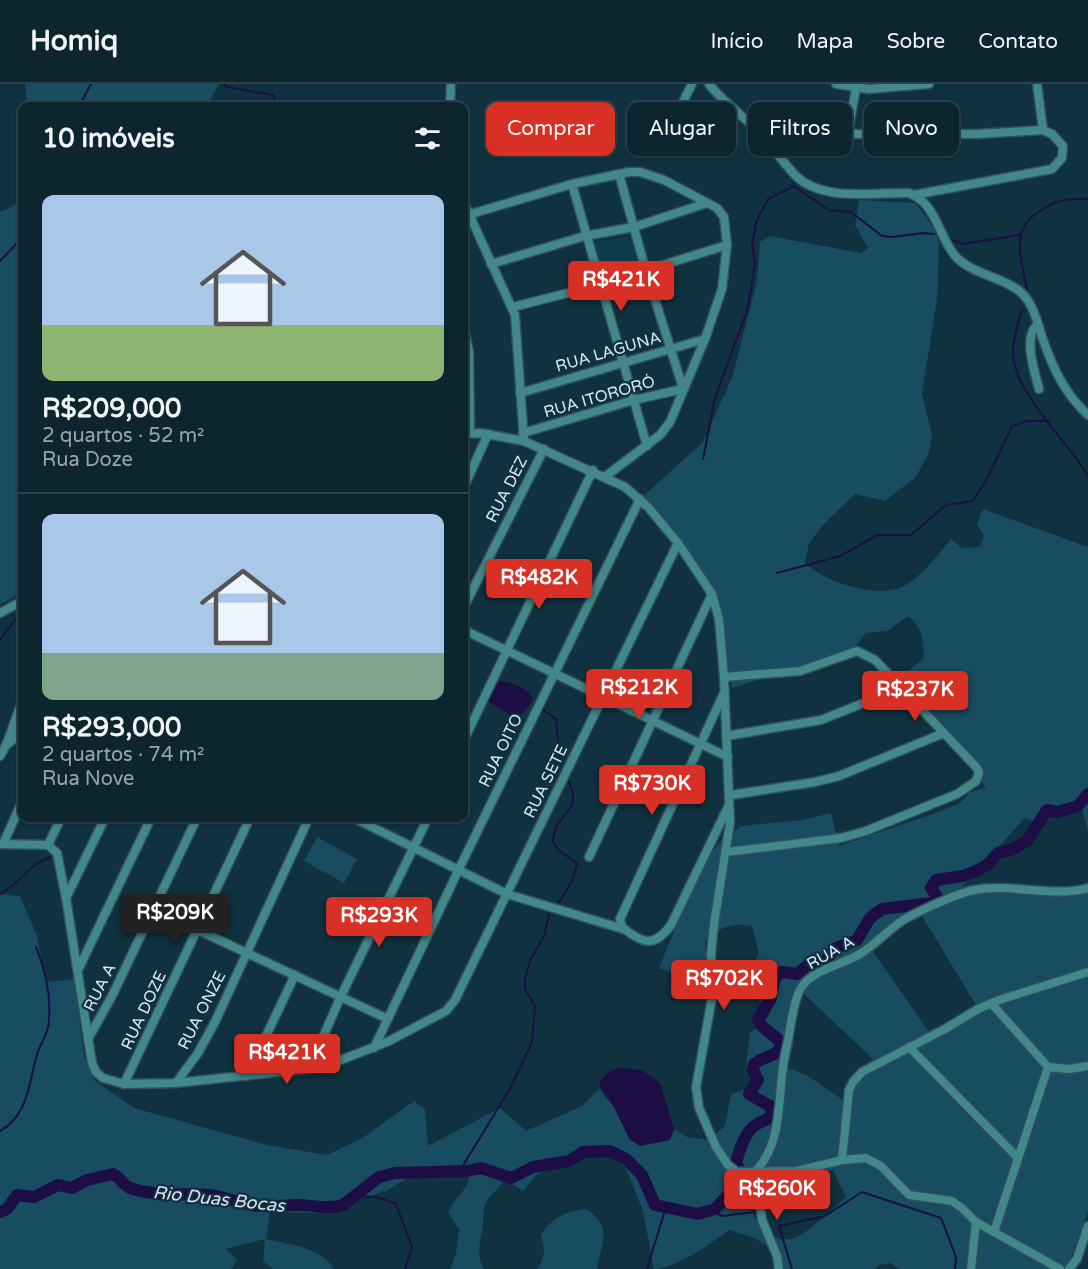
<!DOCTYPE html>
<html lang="pt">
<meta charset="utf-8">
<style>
body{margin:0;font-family:"Varela Round",sans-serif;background:#152d37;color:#f1f3f6;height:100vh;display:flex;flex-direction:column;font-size:22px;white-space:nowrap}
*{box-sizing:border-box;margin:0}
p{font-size:20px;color:#9aa5aa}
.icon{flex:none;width:33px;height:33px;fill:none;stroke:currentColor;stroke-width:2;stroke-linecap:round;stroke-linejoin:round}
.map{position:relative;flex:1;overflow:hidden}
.drawer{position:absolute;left:18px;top:18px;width:450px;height:720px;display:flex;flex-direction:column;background:#0c252f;border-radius:12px;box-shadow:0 2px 4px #0004,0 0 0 2px #2c424b}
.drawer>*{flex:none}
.guide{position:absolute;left:486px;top:18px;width:512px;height:54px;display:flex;gap:12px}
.price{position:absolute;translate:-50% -51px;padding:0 14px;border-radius:6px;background:#d93025;color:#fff;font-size:20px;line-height:39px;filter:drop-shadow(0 2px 3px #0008)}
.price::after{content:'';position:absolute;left:50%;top:36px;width:18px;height:14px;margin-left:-9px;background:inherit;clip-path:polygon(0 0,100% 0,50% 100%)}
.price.selected{background:#222;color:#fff}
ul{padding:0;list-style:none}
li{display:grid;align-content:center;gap:12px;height:318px;padding:0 24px}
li+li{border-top:2px solid #2c424b}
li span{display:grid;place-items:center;height:186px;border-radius:12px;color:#555}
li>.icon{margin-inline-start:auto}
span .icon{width:108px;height:108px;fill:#fffc;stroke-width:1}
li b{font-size:26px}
h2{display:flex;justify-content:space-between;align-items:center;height:72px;padding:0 24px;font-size:26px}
.tag{padding:0 21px;border-radius:12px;background:#0c252f;box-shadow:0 2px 4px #0004,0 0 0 2px #2c424b;font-size:21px;line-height:54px}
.tag.selected{background:#d93025;color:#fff}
header{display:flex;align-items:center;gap:36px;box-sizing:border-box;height:84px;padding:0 30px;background:#0c252f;border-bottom:2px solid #2c424b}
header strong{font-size:28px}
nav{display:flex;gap:33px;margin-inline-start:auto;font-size:21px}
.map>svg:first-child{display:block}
</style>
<header>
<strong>Homiq</strong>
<nav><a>Início</a><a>Mapa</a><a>Sobre</a><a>Contato</a></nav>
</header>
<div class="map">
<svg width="1088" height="1185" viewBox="0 0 1088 1185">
<rect width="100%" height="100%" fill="#10313f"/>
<!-- built -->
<path fill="#0e3c4c" d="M 626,153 L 633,160 L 640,185 L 603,194 L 595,165 L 596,158 Z"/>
<!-- green -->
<g fill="#184c60" fill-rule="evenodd">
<path d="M 25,0 L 219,0 L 207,22 L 27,22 Z"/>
<path d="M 22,114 L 22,508 L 0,521 L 0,128 L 15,121 Z"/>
<path d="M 859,116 L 915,119 L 932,141 L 939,158 L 937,215 L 922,309 L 932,351 L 929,368 L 916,393 L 885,417 L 855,410 L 823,441 L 809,459 L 805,479 C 827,499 881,518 909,499 C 926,487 938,471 951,455 L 962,464 L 980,463 L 984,452 L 977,440 L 983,425 L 1088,463 L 1088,748 L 1082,724 L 1032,737 L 1025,734 L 946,820 C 962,815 978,806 995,805 C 1025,803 1058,821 1088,808 L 1088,1127 L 1067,1185 L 900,1185 L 890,1179 L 879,1181 L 874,1185 L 781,1185 C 771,1158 755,1153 729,1146 C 712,1159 675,1185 654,1185 L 643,1127 L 626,1084 L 606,1066 L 569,1075 L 536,1091 L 523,1107 L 504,1095 C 500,1105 492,1108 487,1117 C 482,1124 484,1132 483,1140 C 481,1157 475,1168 484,1185 L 450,1185 L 456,1170 L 459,1145 L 448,1129 C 457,1108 469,1109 471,1083 L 468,1082 L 420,1087 L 386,1107 L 316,1129 L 270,1128 L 266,1155 C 290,1161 321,1163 334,1185 L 273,1185 L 263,1177 L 265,1155 L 226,1165 L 237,1176 L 231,1185 L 0,1185 L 0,810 L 20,812 L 37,852 L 45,895 L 50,898 L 74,895 L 84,971 L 94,996 L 134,1024 L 267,1061 L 327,1071 L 364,1053 L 414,1017 L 425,1025 L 428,1062 L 500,1024 L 526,1047 L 582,1022 L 599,1005 L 614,1023 L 630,1056 L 674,1048 L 674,1045 L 687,1053 L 708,1056 L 725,1042 L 731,1010 L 755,1003 L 758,990 L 746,981 L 750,949 L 765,938 L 771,927 L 766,919 L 753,914 L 747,889 L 759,870 L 752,842 C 731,838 720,843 705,857 L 708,900 L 659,884 L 701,780 L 719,760 L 741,742 L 802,736 L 831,729 L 839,762 L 941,727 L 960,719 L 970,708 L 986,704 L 959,663 L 938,648 L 900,594 L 924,574 C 923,557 922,542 908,532 L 887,547 L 866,549 L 852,567 L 732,604 L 711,510 L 640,415 L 703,358 L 733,291 L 757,197 L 760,158 L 770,152 L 861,169 L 868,164 L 855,141 ZM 922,832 L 979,926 L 934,955 L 872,866 L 899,844 ZM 801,907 L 875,977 L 848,1004 L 846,1018 L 808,992 L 781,981 L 781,967 L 791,916 ZM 833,1086 L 846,1113 C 835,1123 808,1149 794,1154 C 768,1163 745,1129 750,1107 C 752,1101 757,1096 760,1091 L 759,1095 L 785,1094 Z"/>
<path d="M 317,753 L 357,775 L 344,799 L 304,777 Z"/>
<path d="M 586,1125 C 613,1143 602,1157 597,1185 L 537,1185 C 546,1173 545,1165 541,1152 C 549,1135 568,1126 586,1125 Z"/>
</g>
<!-- water -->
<g fill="#1c0e44">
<path d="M 501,597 C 512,599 530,604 533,616 L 519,633 L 511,632 L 488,617 L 495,599 Z"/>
<path d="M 619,984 L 642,986 L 660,999 L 674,1045 L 670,1056 L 640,1062 L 630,1056 L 614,1023 L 600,1003 L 600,997 L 608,989 Z"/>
</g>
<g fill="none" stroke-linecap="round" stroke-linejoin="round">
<!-- stream -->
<g stroke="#1c0e44" stroke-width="2">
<path d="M 224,0 L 227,3 L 273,11 L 277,22"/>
<path d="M 79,22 L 91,0"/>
<path d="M 949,155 L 963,160 L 1020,151"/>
<path d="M 0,177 L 22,154"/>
<path d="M 1027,206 C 1022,175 1008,146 1040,127 C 1056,116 1069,114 1088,115"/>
<path d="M 1022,226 C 1018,240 1012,257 1013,271 C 1016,311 1068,357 1088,392"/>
<path d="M 703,375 L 715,314 L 748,224 L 755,179 L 752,162 L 756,138 L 768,115 L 794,102 L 829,126 L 851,128 L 882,152 L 892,153 L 923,149 L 934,150"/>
<path d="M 777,489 L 840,472 L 878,451 L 911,451 L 946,421 L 973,417 L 987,395 L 1012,342 L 1027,337 L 1049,337"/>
<path d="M 0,556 L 14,537 L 22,532"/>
<path d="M 542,625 L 556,635 L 560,677"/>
<path d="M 464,628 L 470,625"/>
<path d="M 0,810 C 20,800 27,781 50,773"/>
<path d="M 557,822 L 573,795 L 577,779 L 558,766 L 553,757 C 555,726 586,729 567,694"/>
<path d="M 0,1047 C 29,1031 29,997 37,970 C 41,958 49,949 49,936 C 51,912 45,885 36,863"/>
<path d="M 459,1088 L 511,1003 L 532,958 L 535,922 L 525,905 L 525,895 L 530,877 L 544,852 L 550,827"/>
<path d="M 350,1115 C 367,1110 380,1113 396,1120 L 412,1163 L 405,1185"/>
<path d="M 711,1126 L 722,1132 L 755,1128"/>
<path d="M 647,1185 L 666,1123"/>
<path d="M 792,1185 L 779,1142 L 825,1132 L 862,1108 L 941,1134 L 956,1173 L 955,1185"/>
</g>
<!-- river -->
<path stroke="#1c0e44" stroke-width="12" d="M 0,1128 L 7,1125 L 17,1111 L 34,1113 L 58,1101 L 72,1104 L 87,1096 L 113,1090 C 120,1093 123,1101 130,1104 C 156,1113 182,1109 208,1111 C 223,1112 237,1119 252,1121 C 267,1124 283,1121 298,1121 C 313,1121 329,1126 343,1121 L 379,1093 L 395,1089 L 467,1087 L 481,1084 L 511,1094 L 533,1083 L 569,1077 L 583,1068 L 610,1067 L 626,1075 L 642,1091 L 655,1121 L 698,1130 L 715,1125 L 738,1101 L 740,1088 L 736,1079 C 739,1068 745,1046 757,1040 C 764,1036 768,1037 772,1029 L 770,1022 L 749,1010 L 758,996 L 753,986 L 754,980 C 765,971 772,975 782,963 C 779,950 762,948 758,935 L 770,916 L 775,893 L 782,888 L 797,890 L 809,880 L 826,876 L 836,864 L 857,856 L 870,834 L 882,825 L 932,819 L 938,814 L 931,804 L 936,796 L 963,792 L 976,787 L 987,781 L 998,769 L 1011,766 L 1027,757 L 1047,726 L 1057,728 L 1078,722 L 1088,710"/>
<!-- minor casing -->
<g stroke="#304f5c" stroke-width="11">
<g id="minor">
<path d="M 709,0 C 723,18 742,31 758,47 C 772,62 783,79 797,93 C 825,118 875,108 909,109 C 938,120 938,154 957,174 C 977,193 1012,194 1027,215 C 1035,226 1038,240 1042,253 C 1053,284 1064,309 1088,331"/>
<path d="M 836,0 L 869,5 L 929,0"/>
<path d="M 1037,0 L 1043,46"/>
<path d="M 856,4 L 849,43 L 851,48 L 855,50 L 977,50 L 1043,46 L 1052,50 L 1063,62 L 1062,74 L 1052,85 L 914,111"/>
<path d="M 450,22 L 451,0"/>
<path d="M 673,38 L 692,0"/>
<path d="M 619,90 L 646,187 L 683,304"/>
<path d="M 572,100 L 647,362"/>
<path d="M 464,119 L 515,231 L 524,357"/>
<path d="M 464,132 L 572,100 L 629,88 L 640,88 L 664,96 L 717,124 L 724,133 L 727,161 L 722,205 L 705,255 L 670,338 L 660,351 L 606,392"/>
<path d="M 491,180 L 585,152 L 634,143 L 707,119"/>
<path d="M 513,223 L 599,201 L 727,161"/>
<path d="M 1038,240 C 1022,253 1035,288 1039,305"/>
<path d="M 464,246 L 469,267 L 470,349"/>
<path d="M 520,309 L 705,255"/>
<path d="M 523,349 L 634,316 L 683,305"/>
<path d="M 464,350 L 480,349 L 524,357 L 625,403 L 648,423 L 678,459 L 712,510 L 719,535 L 724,593 L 730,739 L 714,840 L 711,870 L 712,914 L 696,1003 L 699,1024 L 716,1063 L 728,1081 L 737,1088 L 797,1087 L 842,1076 L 866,1074 L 881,1082 L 909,1111 L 952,1117 L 962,1124 L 976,1138 L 1060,1185"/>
<path d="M 464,403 L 488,350"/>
<path d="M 464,523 L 544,365"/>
<path d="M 0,529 L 22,517"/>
<path d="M 464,546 L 728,673"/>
<path d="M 724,593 L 800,587 L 857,567 L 875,576 L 977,684 L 979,689 L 976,697 L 957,710 L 866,747 L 841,754 L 727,768"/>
<path d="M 723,611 L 620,835 L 622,843 C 643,860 654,864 671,841 L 729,721"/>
<path d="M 726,652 L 821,636 L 901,604"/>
<path d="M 464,656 L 593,386"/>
<path d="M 8,660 L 22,647"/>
<path d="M 0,672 C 11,656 13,637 22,619"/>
<path d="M 731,711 L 815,698 L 839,692 L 944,649"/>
<path d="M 354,734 L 507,810 L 623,845"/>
<path d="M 0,760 L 48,761 L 57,769 L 66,814 L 92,979 L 96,988 L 103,994 L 124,1000 L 176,999 L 309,985 L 328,981 L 387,958 L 446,927 L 455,916 L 678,459"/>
<path d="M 3,760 L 22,718"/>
<path d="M 48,761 L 61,734"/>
<path d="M 589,773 L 712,510"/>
<path d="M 66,814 L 105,734"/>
<path d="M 155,826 L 388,935"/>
<path d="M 78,886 L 151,734"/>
<path d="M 991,919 L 1048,983"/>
<path d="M 88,955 L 112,912 L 197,734"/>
<path d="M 909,963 L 1017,1073"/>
<path d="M 374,964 L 459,785 L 640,415"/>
<path d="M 309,985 L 341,912 L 428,734"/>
<path d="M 247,992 L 295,891"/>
<path d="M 176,999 L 198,969 L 215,938 L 309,734"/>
<path d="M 124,1000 L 250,734"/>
<path d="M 842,1076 L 849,1006 L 853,998 L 862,988 L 945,945 L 978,925 L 999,916 L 1088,888"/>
<path d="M 756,1087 C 786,1054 776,1007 786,966 C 790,950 793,911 804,900 C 818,884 842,881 860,870 C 875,861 888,846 903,836 C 917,828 958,809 974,806 C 1012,799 1051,814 1088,804"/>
<path d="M 756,1087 L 762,1136 L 777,1172 L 779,1185"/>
<path d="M 994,1148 L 1048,983 L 1069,985 L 1088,982"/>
<path d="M 971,1185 L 976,1138"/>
<path d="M 1069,1185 L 1077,1175 L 1088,1142"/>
</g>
</g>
<!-- minor -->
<use href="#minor" stroke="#428789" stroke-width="8"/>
</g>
<g text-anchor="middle" stroke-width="4.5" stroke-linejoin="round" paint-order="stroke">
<!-- street labels -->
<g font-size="16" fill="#d9ecf4" stroke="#10313f">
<text transform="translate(608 267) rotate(-16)" y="6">RUA LAGUNA</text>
<text transform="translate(599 312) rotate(-16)" y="6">RUA ITORORÓ</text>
<text transform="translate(506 405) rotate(-63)" y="6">RUA DEZ</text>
<text transform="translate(500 666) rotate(-64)" y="6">RUA OITO</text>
<text transform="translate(545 697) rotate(-64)" y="6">RUA SETE</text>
<text transform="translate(830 868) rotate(-29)" y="6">RUA A</text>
<text transform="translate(99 903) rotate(-63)" y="6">RUA A</text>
<text transform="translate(143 926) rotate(-65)" y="6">RUA DOZE</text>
<text transform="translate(201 926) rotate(-63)" y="6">RUA ONZE</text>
</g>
<!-- water labels -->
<g font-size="18" font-style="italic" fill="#e1e0f3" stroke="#10313f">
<text transform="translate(219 1115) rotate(6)" y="6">Rio Duas Bocas</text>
</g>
</g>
</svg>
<b class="price" style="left:621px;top:228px">R$421K</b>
<b class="price" style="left:539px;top:526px">R$482K</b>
<b class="price" style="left:639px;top:636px">R$212K</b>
<b class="price" style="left:915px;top:638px">R$237K</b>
<b class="price" style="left:652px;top:732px">R$730K</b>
<b class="price selected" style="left:175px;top:861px">R$209K</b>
<b class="price" style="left:379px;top:864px">R$293K</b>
<b class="price" style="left:724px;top:927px">R$702K</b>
<b class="price" style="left:287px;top:1001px">R$421K</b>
<b class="price" style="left:777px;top:1137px">R$260K</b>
<div class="guide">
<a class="tag selected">Comprar</a>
<a class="tag">Alugar</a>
<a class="tag">Filtros</a>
<a class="tag">Novo</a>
</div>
<section class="drawer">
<h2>10 imóveis<svg class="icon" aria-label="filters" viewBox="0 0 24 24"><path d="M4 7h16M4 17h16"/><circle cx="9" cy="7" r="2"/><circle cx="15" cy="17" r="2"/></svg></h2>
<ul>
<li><span style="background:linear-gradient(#a9c7e8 70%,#8fb573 0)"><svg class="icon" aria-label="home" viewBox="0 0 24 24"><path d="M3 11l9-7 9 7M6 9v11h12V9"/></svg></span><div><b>R$209,000</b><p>2 quartos · 52 m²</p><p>Rua Doze</p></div></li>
<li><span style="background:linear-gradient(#a9c7e8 75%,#7fa58c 0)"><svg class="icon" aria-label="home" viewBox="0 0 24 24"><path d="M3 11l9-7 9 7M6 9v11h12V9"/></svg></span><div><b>R$293,000</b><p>2 quartos · 74 m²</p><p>Rua Nove</p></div></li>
</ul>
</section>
</div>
